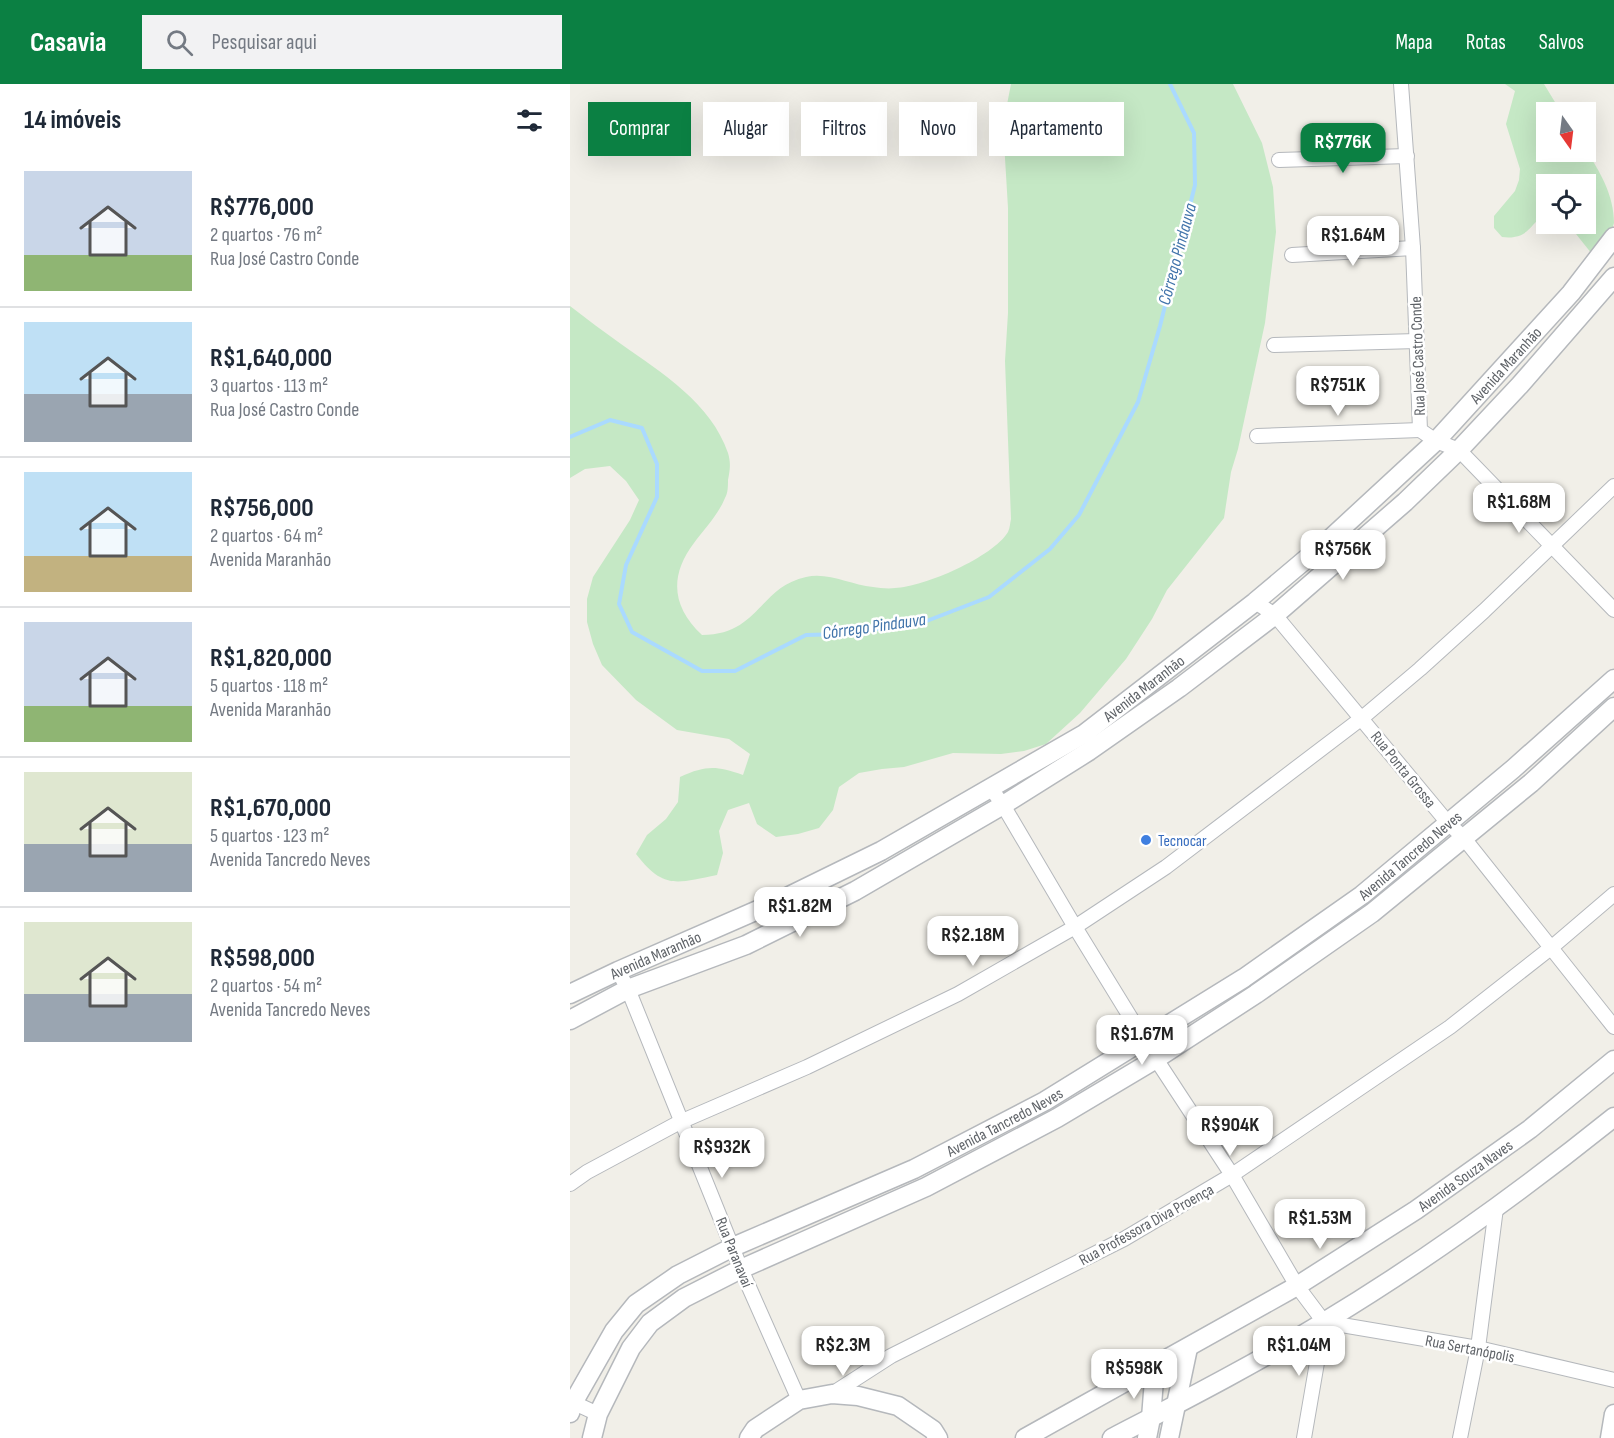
<!DOCTYPE html>
<html lang="pt">
<meta charset="utf-8">
<style>
body{margin:0;font-family:"Sofia Sans Condensed",sans-serif;background:#f2f2f3;color:#1f2937;height:100vh;display:flex;flex-direction:column;font-size:22px;white-space:nowrap}
*{box-sizing:border-box;margin:0}
p{font-size:20px;color:#747a83}
.icon{flex:none;width:33px;height:33px;fill:none;stroke:currentColor;stroke-width:2;stroke-linecap:round;stroke-linejoin:round}
.map{position:relative;flex:1;overflow:hidden}
.panel{display:flex;flex-direction:column;background:#fff;width:570px}
.panel>*{flex:none}
.top-card{position:absolute;left:18px;top:18px;width:570px;height:54px;display:flex;gap:12px}
.needle{width:39px;rotate:166deg}
.buttons{position:absolute;left:966px;top:18px;display:grid;gap:12px}
.buttons a{display:grid;place-items:center;width:60px;height:60px;border-radius:0px;background:#fff;box-shadow:0 6px 24px #0002;font-size:30px}
.price{position:absolute;translate:-50% -51px;padding:0 14px;border-radius:12px;background:#fff;color:#222;font-size:20px;line-height:39px;filter:drop-shadow(0 2px 3px #0008)}
.price::after{content:'';position:absolute;left:50%;top:36px;width:18px;height:14px;margin-left:-9px;background:inherit;clip-path:polygon(0 0,100% 0,50% 100%)}
.price.active{background:#0b8043;color:#fff}
ul{padding:0;list-style:none}
li{display:flex;align-items:center;gap:18px;height:150px;padding:0 24px}
li+li{border-top:2px solid #e0e1e3}
li span{display:grid;place-items:center;flex:none;width:168px;height:120px;border-radius:0px;color:#555}
li>.icon{margin-inline-start:auto}
span .icon{width:72px;height:72px;fill:#fffc;stroke-width:1}
li b{font-size:26px}
h2{display:flex;justify-content:space-between;align-items:center;height:72px;padding:0 24px;font-size:26px}
.pill{padding:0 21px;border-radius:0px;background:#fff;box-shadow:0 6px 24px #0002;font-size:21px;line-height:54px}
.pill.active{background:#0b8043;color:#fff}
header{display:flex;align-items:center;gap:36px;box-sizing:border-box;height:84px;padding:0 30px;background:#0b8043;color:#fff}
header strong{font-size:28px}
nav{display:flex;gap:33px;margin-inline-start:auto;font-size:21px}
.search{width:420px;height:54px;background:#f2f2f3;display:flex;align-items:center;gap:15px;box-sizing:border-box;padding:0 21px;border-radius:0px;color:#747a83;font-size:22px}
main{display:flex;flex:1;min-height:0}
.map>svg:first-child{display:block}
</style>
<header>
<strong>Casavia</strong>
<div class="search"><svg class="icon" aria-label="search" viewBox="0 0 24 24"><circle cx="10" cy="10" r="6"/><path d="M15 15l6 6"/></svg>Pesquisar aqui</div>
<nav><a>Mapa</a><a>Rotas</a><a>Salvos</a></nav>
</header>
<main>
<section class="panel">
<h2>14 imóveis<svg class="icon" aria-label="filters" viewBox="0 0 24 24"><path d="M4 7h16M4 17h16"/><circle cx="9" cy="7" r="2"/><circle cx="15" cy="17" r="2"/></svg></h2>
<ul>
<li><span style="background:linear-gradient(#c9d6e8 70%,#8fb573 0)"><svg class="icon" aria-label="home" viewBox="0 0 24 24"><path d="M3 11l9-7 9 7M6 9v11h12V9"/></svg></span><div><b>R$776,000</b><p>2 quartos · 76 m²</p><p>Rua José Castro Conde</p></div></li>
<li><span style="background:linear-gradient(#bfe0f5 60%,#9aa5b1 0)"><svg class="icon" aria-label="home" viewBox="0 0 24 24"><path d="M3 11l9-7 9 7M6 9v11h12V9"/></svg></span><div><b>R$1,640,000</b><p>3 quartos · 113 m²</p><p>Rua José Castro Conde</p></div></li>
<li><span style="background:linear-gradient(#bfe0f5 70%,#c2b280 0)"><svg class="icon" aria-label="home" viewBox="0 0 24 24"><path d="M3 11l9-7 9 7M6 9v11h12V9"/></svg></span><div><b>R$756,000</b><p>2 quartos · 64 m²</p><p>Avenida Maranhão</p></div></li>
<li><span style="background:linear-gradient(#c9d6e8 70%,#8fb573 0)"><svg class="icon" aria-label="home" viewBox="0 0 24 24"><path d="M3 11l9-7 9 7M6 9v11h12V9"/></svg></span><div><b>R$1,820,000</b><p>5 quartos · 118 m²</p><p>Avenida Maranhão</p></div></li>
<li><span style="background:linear-gradient(#dfe7d0 60%,#9aa5b1 0)"><svg class="icon" aria-label="home" viewBox="0 0 24 24"><path d="M3 11l9-7 9 7M6 9v11h12V9"/></svg></span><div><b>R$1,670,000</b><p>5 quartos · 123 m²</p><p>Avenida Tancredo Neves</p></div></li>
<li><span style="background:linear-gradient(#dfe7d0 60%,#9aa5b1 0)"><svg class="icon" aria-label="home" viewBox="0 0 24 24"><path d="M3 11l9-7 9 7M6 9v11h12V9"/></svg></span><div><b>R$598,000</b><p>2 quartos · 54 m²</p><p>Avenida Tancredo Neves</p></div></li>
</ul>
</section>
<div class="map">
<svg width="1044" height="1354" viewBox="0 0 1044 1354">
<rect width="100%" height="100%" fill="#f1efe8"/>
<!-- green -->
<g fill="#c5e8c5">
<path d="M 441,0 L 663,0 L 692,59 L 703,103 L 706,148 L 695,239 L 668,365 L 661,388 L 654,434 L 597,506 L 582,535 L 556,575 L 510,629 L 476,660 L 454,667 L 431,670 L 383,669 L 334,683 L 312,685 L 289,689 L 269,703 L 263,726 L 249,744 L 228,750 L 206,753 L 187,740 L 179,719 L 158,726 L 149,747 L 153,769 L 147,791 C 106,799 94,806 66,770 L 77,751 L 96,735 L 108,718 L 110,693 C 137,681 146,682 173,691 L 180,670 L 159,655 L 107,646 L 66,616 L 32,581 L 23,560 L 17,538 L 17,515 L 23,493 L 60,436 L 69,416 L 56,397 L 40,382 L 15,385 L 0,394 L 0,222 C 17,235 34,248 51,260 C 92,289 141,319 158,369 C 161,379 160,386 158,396 C 158,402 158,409 155,414 C 148,431 135,444 124,459 C 99,492 102,523 132,551 C 189,551 189,503 236,493 C 259,488 280,501 303,503 C 310,504 318,505 325,504 C 354,503 423,473 438,448 C 440,444 440,439 441,435 L 435,277 L 438,229 L 438,124 L 433,41 Z"/>
<path d="M 935,0 L 974,0 L 991,28 L 976,28 L 976,68 L 1016,66 C 1030,88 1044,111 1044,139 C 1042,149 1028,161 1022,170 L 998,140 L 1016,140 L 1016,100 L 976,100 L 976,130 C 958,141 959,156 932,153 L 924,144 L 924,132 L 945,107 L 949,96 L 950,85 L 936,40 L 945,7 Z"/>
</g>
<g fill="none" stroke-linecap="round" stroke-linejoin="round">
<!-- stream -->
<path stroke="#aadaff" stroke-width="4" d="M 0,353 L 40,336 L 72,344 L 87,380 L 87,413 L 56,481 L 49,520 L 62,548 L 132,587 L 165,587 L 236,551 L 273,550 L 354,538 L 419,513 L 480,465 L 509,431 L 568,318 L 590,242 L 625,101 L 624,49 L 600,0"/>
<!-- minor casing -->
<g stroke="#b5b8bc" stroke-width="16">
<g id="minor">
<path d="M 831,0 L 843,164 L 850,346 L 866,357 L 889,366 L 1044,526"/>
<path d="M 709,76 L 837,72"/>
<path d="M 722,171 L 843,164"/>
<path d="M 704,261 L 847,257"/>
<path d="M 687,352 L 850,346"/>
<path d="M 685,518 L 705,531 L 878,739 L 893,753 L 1044,943"/>
<path d="M 420,703 L 433,721 L 505,843 L 586,975 L 662,1091 L 727,1202 L 754,1238 L 734,1354"/>
<path d="M 48,887 L 58,905 L 171,1185 L 229,1316"/>
<path d="M 0,1100 L 17,1088 L 110,1038 L 237,983 L 388,910 L 505,843 L 596,783 L 792,634 L 850,585 L 914,527 L 1044,402"/>
<path d="M 754,1238 L 908,1264 L 1044,1296"/>
<path d="M 262,1310 L 321,1272 L 554,1155 L 662,1091 L 880,943 L 982,863 L 1044,810"/>
<path d="M 0,1317 L 28,1330"/>
<path d="M 890,1354 L 908,1264 L 926,1124"/>
</g>
</g>
<!-- tertiary casing -->
<g stroke="#b5b8bc" stroke-width="21">
<g id="tertiary">
<path id="s1" d="M 0,910 L 48,887 L 213,815 L 311,767 L 514,650 L 685,518 L 761,454 L 866,357 L 1001,209 L 1044,153"/>
<path d="M 0,936 L 58,905 L 176,861 L 285,807 L 433,721 L 519,667 L 609,604 L 705,531 L 835,418 L 889,366 L 950,301 L 1044,193"/>
<path id="s2" d="M 0,1329 L 3,1319 L 44,1247 L 66,1220 L 108,1191 L 163,1163 L 344,1085 L 475,1017 L 674,894 L 792,811 L 943,685 L 1044,595"/>
<path d="M 22,1354 L 28,1330 L 61,1264 L 80,1239 L 114,1214 L 171,1185 L 356,1103 L 487,1034 L 586,975 L 686,910 L 802,829 L 961,699 L 1044,623"/>
<path d="M 179,1354 L 185,1345 L 229,1316 L 262,1310 L 288,1312 L 328,1322 L 363,1346 L 368,1354"/>
<path id="s3" d="M 455,1354 L 727,1202 L 846,1126 L 960,1045 L 1044,976"/>
<path d="M 542,1354 C 613,1317 685,1280 754,1238 C 855,1177 952,1107 1044,1033"/>
<path d="M 577,1354 L 581,1334 L 585,1283"/>
<path d="M 599,1354 L 618,1264"/>
<path d="M 1040,1354 L 1044,1330"/>
</g>
</g>
<!-- minor -->
<use href="#minor" stroke="#fff" stroke-width="14"/>
<!-- tertiary -->
<use href="#tertiary" stroke="#fff" stroke-width="18"/>
</g>
<!-- markers -->
<circle fill="#3f7fe0" stroke="#fff" stroke-width="2" cx="576" cy="756" r="6"/>
<g text-anchor="middle" stroke-width="5" stroke-linejoin="round" paint-order="stroke">
<!-- street labels -->
<g font-size="16" fill="#5f6368" stroke="#fff">
<text transform="translate(847 272) rotate(-92)" y="6">Rua José Castro Conde</text>
<text dy="6" stroke="none"><textPath href="#s1" startOffset="1138">Avenida Maranhão</textPath></text>
<text dy="6" stroke="none"><textPath href="#s1" startOffset="652">Avenida Maranhão</textPath></text>
<text transform="translate(834 685) rotate(51)" y="6">Rua Ponta Grossa</text>
<text dy="6" stroke="none"><textPath href="#s2" startOffset="1026">Avenida Tancredo Neves</textPath></text>
<text dy="6" stroke="none"><textPath href="#s1" startOffset="94">Avenida Maranhão</textPath></text>
<text dy="6" stroke="none"><textPath href="#s2" startOffset="540">Avenida Tancredo Neves</textPath></text>
<text dy="6" stroke="none"><textPath href="#s3" startOffset="513">Avenida Souza Naves</textPath></text>
<text transform="translate(576 1140) rotate(-29)" y="6">Rua Professora Diva Proença</text>
<text transform="translate(165 1168) rotate(68)" y="6">Rua Paranavaí</text>
<text transform="translate(900 1264) rotate(11)" y="6">Rua Sertanópolis</text>
</g>
<!-- shop labels -->
<g font-size="16" fill="#366cbe" stroke="#fff" text-anchor="start">
<text x="588" y="762">Tecnocar</text>
</g>
<!-- water labels -->
<g font-size="18" font-style="italic" fill="#4174aa" stroke="#fff">
<text transform="translate(607 170) rotate(-75)" y="6">Córrego Pindauva</text>
<text transform="translate(304 542) rotate(-8)" y="6">Córrego Pindauva</text>
</g>
</g>
</svg>
<div class="buttons">
<a><svg class="needle" viewBox="-14 -14 28 28"><path d="M0-13l5 13h-10z" fill="#e53935"/><path d="M0 13l5-13h-10z" fill="#747a83"/></svg></a>
<a><svg class="icon" aria-label="locate" viewBox="0 0 24 24"><circle cx="12" cy="12" r="6"/><path d="M12 2v4M12 18v4M2 12h4M18 12h4"/></svg></a>
</div>
<b class="price active" style="left:773px;top:90px">R$776K</b>
<b class="price" style="left:783px;top:183px">R$1.64M</b>
<b class="price" style="left:768px;top:333px">R$751K</b>
<b class="price" style="left:949px;top:450px">R$1.68M</b>
<b class="price" style="left:773px;top:497px">R$756K</b>
<b class="price" style="left:230px;top:854px">R$1.82M</b>
<b class="price" style="left:403px;top:883px">R$2.18M</b>
<b class="price" style="left:572px;top:982px">R$1.67M</b>
<b class="price" style="left:660px;top:1073px">R$904K</b>
<b class="price" style="left:152px;top:1095px">R$932K</b>
<b class="price" style="left:750px;top:1166px">R$1.53M</b>
<b class="price" style="left:273px;top:1293px">R$2.3M</b>
<b class="price" style="left:729px;top:1293px">R$1.04M</b>
<b class="price" style="left:564px;top:1316px">R$598K</b>
<div class="top-card">
<a class="pill active">Comprar</a>
<a class="pill">Alugar</a>
<a class="pill">Filtros</a>
<a class="pill">Novo</a>
<a class="pill">Apartamento</a>
</div>
</div>
</main>
